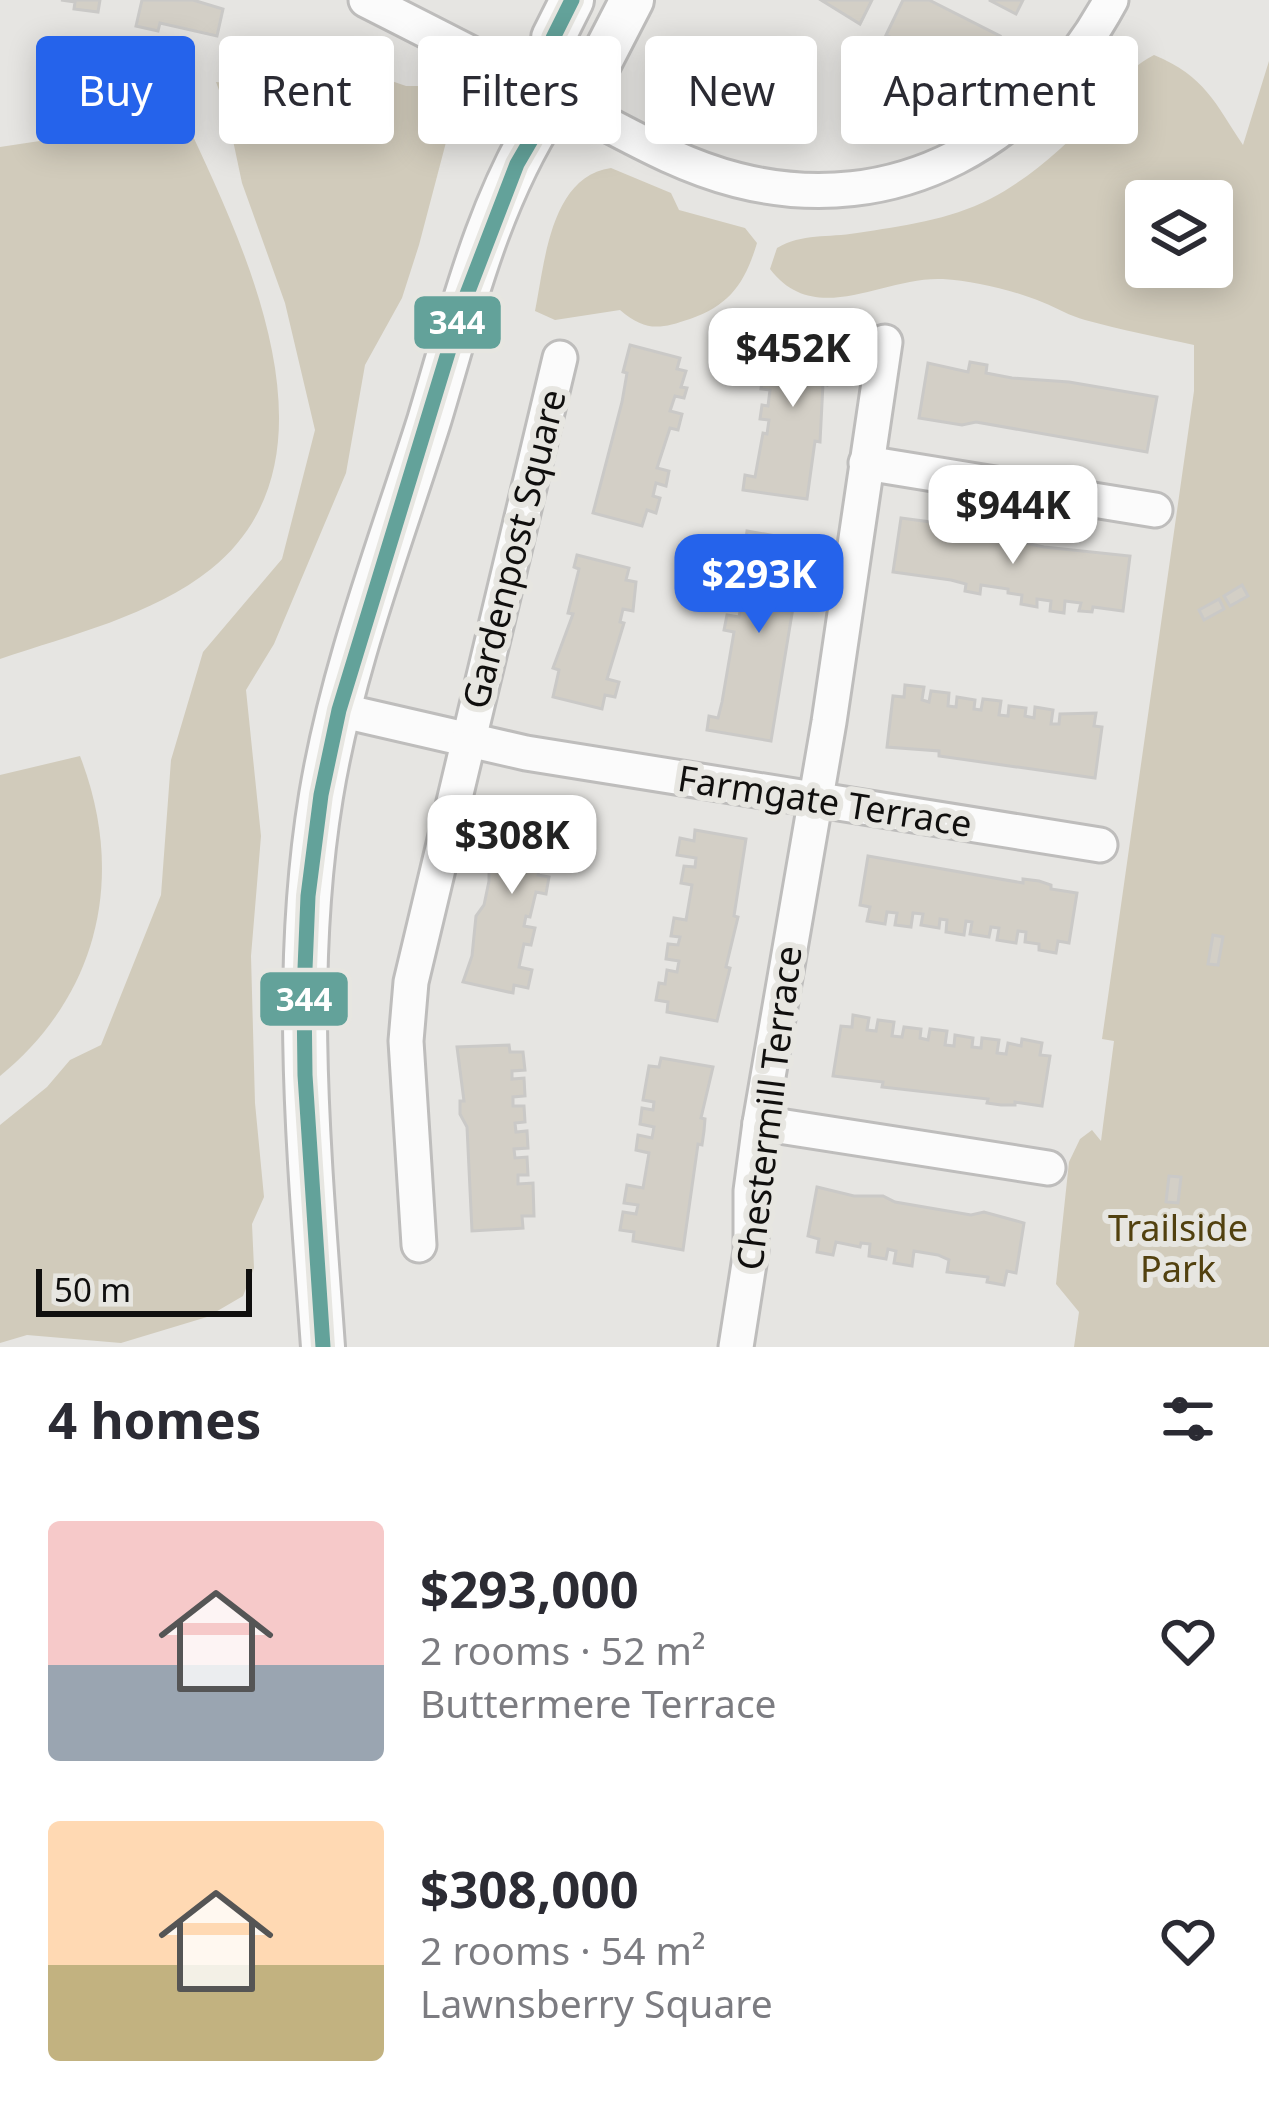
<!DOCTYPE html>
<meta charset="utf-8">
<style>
body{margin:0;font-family:"Noto Sans",sans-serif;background:#f2f2f3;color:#2b2b33;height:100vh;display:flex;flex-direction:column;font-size:45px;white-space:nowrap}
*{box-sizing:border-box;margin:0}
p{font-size:39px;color:#7c7c81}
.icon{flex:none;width:66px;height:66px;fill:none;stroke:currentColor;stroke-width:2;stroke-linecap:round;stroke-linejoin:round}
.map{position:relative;height:1347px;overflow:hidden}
.details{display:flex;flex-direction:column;background:#fff;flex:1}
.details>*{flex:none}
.banner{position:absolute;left:36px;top:36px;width:1197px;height:108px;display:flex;gap:24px}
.tools{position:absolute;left:1125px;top:180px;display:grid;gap:24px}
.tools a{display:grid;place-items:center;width:108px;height:108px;border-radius:12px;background:#fff;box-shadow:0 6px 30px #0003;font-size:60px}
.scale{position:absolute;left:36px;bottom:30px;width:216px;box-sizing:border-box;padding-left:12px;border:6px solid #100f0e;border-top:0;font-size:33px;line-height:42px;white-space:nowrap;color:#100f0e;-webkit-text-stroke:9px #e7e6e1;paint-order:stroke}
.price{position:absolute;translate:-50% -102px;padding:0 27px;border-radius:24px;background:#fff;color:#222;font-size:39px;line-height:78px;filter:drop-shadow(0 3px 6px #0008)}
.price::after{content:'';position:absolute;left:50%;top:72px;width:36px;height:27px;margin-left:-18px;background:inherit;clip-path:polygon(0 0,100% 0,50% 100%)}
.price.on{background:#2563eb;color:#fff}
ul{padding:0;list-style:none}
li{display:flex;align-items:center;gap:36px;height:300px;padding:0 48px}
li span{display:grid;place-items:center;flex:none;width:336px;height:240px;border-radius:12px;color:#555}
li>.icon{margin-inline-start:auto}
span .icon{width:144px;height:144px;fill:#fffc;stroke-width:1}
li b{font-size:51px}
h2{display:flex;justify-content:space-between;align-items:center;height:144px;padding:0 48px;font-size:51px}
.pill{padding:0 42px;border-radius:12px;background:#fff;box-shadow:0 6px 30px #0003;font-size:42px;line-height:108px}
.pill.on{background:#2563eb;color:#fff}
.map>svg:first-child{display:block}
</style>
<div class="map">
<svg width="1269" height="1347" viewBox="0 0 1269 1347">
<rect width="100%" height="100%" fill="#e6e5e2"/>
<!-- green -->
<g fill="#d1cbbb" fill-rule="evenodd">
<path d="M 242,44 L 325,58 L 406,86 L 430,86 L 450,127 L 419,245 L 402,298 L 365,365 L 346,473 L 274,644 L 246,690 L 261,836 L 251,956 L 255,1103 L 264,1197 L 252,1224 L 254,1268 L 243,1296 L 207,1317 L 121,1343 L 27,1335 L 0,1343 L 0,1125 L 47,1087 L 70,1060 L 101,1045 L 161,895 L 171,760 L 203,652 L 282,559 L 315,430 L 285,303 L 242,183 L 227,112 L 216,82 L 237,84 Z"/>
<path d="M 1154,55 C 1205,76 1215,103 1243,145 L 1269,61 L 1269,1347 L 1074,1347 L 1079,1312 L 1056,1284 L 1069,1162 L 1080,1139 L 1092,1130 L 1101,1141 L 1114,1041 L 1102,1039 L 1194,391 L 1194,345 C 1158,337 1121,330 1085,320 C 1070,316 1057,308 1042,302 C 1013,290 974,281 943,279 C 882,276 816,329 770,269 L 777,248 C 802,233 828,238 857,233 C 902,226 949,220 990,199 C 1029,179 1067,145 1097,112 C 1120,86 1121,73 1154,55 ZM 1146,201 L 1212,201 L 1212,267 L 1146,267 Z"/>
<path d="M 185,119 C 244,246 349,458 211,569 C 152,616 70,635 0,659 L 0,147 Z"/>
<path d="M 611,168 L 671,193 L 679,210 L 745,228 L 757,243 C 745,283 730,305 690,319 C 660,329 646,332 620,310 L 555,320 L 535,311 C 545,262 550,177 611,168 Z"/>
<path d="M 80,756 C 126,875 100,994 0,1076 L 0,775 Z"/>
</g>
<!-- building -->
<g fill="#d3cfc6" stroke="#cac9c7" stroke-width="3">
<path d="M 61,0 L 100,0 L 98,12 L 74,9 L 75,2 Z"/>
<path d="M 142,0 L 193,0 L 223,9 L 217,36 L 160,23 L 158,31 L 136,26 Z"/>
<path d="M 821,0 L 872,0 L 860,24 Z"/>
<path d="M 903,0 L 929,0 L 1000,36 L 978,80 L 886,35 Z"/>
<path d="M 989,0 L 1023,0 L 1016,14 Z"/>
<path d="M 783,321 L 838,329 L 827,385 L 823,384 L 820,442 L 815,441 L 807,499 L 743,490 L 745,475 L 755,477 L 763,433 L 767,434 L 769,420 L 760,419 L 762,405 L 768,406 L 770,390 L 761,389 L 763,374 L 777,376 L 779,362 L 769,361 L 771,346 L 780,347 Z"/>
<path d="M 630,345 L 680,358 L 677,369 L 686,371 L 681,387 L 687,388 L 684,398 L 675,396 L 670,411 L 682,414 L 678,430 L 670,428 L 657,468 L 669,471 L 666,486 L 656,483 L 653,496 L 660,498 L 656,513 L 647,510 L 642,526 L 593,513 L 622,402 L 627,373 L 623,372 Z"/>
<path d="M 970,362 L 987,365 L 986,373 L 1012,378 L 1069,382 L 1157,397 L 1147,452 L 976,422 L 962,425 L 919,418 L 928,363 L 968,372 Z"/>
<path d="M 901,518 L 946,524 L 960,529 L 960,532 L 1017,538 L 1016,541 L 1044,547 L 1130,556 L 1123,611 L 1093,607 L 1092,612 L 1079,611 L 1081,603 L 1065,601 L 1064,613 L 1050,611 L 1051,601 L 1037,599 L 1037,607 L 1021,604 L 1022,595 L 1008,593 L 1008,589 L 981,585 L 980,594 L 965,591 L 966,584 L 951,580 L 893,572 Z"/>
<path d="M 747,531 L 804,541 L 771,741 L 707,730 L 709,716 L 718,718 L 722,702 L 734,632 L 724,630 L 727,615 L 739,617 L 744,590 L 743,575 L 732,573 L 734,558 L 743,560 Z"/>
<path d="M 577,555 L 629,568 L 626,580 L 636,582 L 633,611 L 623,609 L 620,622 L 624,623 L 607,679 L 619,682 L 615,697 L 605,695 L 602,709 L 553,697 L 559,670 L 553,668 L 573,614 L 568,613 L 579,569 L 574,567 Z"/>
<path d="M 1242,585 L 1248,596 L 1230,606 L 1224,596 Z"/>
<path d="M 1219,599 L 1224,609 L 1204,620 L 1199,610 Z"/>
<path d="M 905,685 L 924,687 L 922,700 L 929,702 L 931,691 L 949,693 L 948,706 L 956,707 L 957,697 L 975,700 L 974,709 L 981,710 L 983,699 L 1001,701 L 999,715 L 1008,716 L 1009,706 L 1026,708 L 1025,716 L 1034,718 L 1035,707 L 1053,710 L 1051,724 L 1059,724 L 1060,714 L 1096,713 L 1094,726 L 1102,727 L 1095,778 L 939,756 L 939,751 L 887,747 L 893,696 L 904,697 Z"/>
<path d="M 505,802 L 556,813 L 554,823 L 566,826 L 562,845 L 549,842 L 543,866 L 540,865 L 538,875 L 549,877 L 546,894 L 536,892 L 530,917 L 526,916 L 524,926 L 535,928 L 531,945 L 524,944 L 519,967 L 532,970 L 528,988 L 514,985 L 513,993 L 463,982 L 472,956 L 476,916 L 484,905 L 489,881 L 489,853 L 494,855 Z"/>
<path d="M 695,830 L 746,839 L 734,916 L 738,917 L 726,967 L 730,968 L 717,1021 L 667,1012 L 668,1002 L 656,1000 L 659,983 L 665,984 L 667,970 L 677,972 L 679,961 L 666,959 L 668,944 L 678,945 L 680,937 L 671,936 L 674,918 L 686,920 L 692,885 L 681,883 L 684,866 L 695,867 L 696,858 L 677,855 L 680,838 L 694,841 Z"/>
<path d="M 868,856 L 1023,883 L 1023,879 L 1039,881 L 1051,885 L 1051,889 L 1077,893 L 1069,943 L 1058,941 L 1056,953 L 1039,950 L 1039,944 L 1025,942 L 1026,932 L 1018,931 L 1016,943 L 997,940 L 999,928 L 991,927 L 989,937 L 970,934 L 972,922 L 966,921 L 964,935 L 946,932 L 947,920 L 940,919 L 939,928 L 921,925 L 923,914 L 913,913 L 911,927 L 895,925 L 897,913 L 887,912 L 885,924 L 867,921 L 870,907 L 860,905 Z"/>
<path d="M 1213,935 L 1223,937 L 1218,965 L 1208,964 Z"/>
<path d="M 853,1015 L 869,1018 L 867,1030 L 876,1031 L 878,1020 L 894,1022 L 892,1036 L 902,1037 L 904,1027 L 921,1029 L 920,1038 L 928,1040 L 930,1029 L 947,1031 L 945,1045 L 954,1046 L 955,1035 L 973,1038 L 972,1047 L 981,1048 L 982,1038 L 999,1040 L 997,1053 L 1006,1054 L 1008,1043 L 1021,1046 L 1022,1039 L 1042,1043 L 1040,1055 L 1050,1056 L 1042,1106 L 1015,1102 L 1015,1105 L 1001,1105 L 987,1103 L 988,1099 L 882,1087 L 883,1082 L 833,1076 L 841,1026 L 852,1027 Z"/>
<path d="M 509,1045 L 510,1052 L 523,1052 L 525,1070 L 512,1071 L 512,1079 L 524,1078 L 525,1096 L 513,1097 L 513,1106 L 524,1106 L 525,1122 L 515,1123 L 516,1132 L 527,1131 L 528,1148 L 514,1149 L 515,1158 L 527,1157 L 528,1175 L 518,1175 L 518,1184 L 533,1183 L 534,1216 L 522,1216 L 523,1228 L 472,1231 L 467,1127 L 460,1114 L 460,1101 L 464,1101 L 457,1047 Z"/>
<path d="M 661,1058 L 713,1067 L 701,1118 L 705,1119 L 704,1131 L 702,1145 L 698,1144 L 683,1250 L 633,1241 L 634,1232 L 620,1230 L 623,1212 L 636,1214 L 638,1205 L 624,1203 L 627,1185 L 643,1188 L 649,1153 L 636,1150 L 638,1135 L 652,1138 L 654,1127 L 640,1124 L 642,1108 L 653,1110 L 654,1102 L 643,1100 L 649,1066 L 659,1067 Z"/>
<path d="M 1169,1176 L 1181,1177 L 1178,1203 L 1166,1202 Z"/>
<path d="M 817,1187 L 854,1196 L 883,1196 L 895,1202 L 971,1215 L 984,1212 L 1024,1223 L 1016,1273 L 1007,1271 L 1004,1285 L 987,1282 L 988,1277 L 947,1272 L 949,1260 L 938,1255 L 914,1251 L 912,1266 L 894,1263 L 896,1251 L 888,1249 L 886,1259 L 869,1256 L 870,1244 L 861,1243 L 860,1247 L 836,1242 L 833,1255 L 817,1252 L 819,1239 L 808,1236 Z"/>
</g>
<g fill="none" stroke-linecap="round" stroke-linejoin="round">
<!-- minor casing -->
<g stroke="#bebdbc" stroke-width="39">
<g id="minor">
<path d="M 366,0 C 437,36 508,72 578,109 C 630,136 681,166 737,180 C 897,221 1036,139 1111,0"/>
<path d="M 866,463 L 1155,510"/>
<path d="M 339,710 L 526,753 L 1100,845"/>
<path d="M 760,1123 L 1048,1168"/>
<path d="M 419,1245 L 406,1041 L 411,982 L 560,358"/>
<path d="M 736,1347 L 751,1251 L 751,1191 L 760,1123 L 829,722 L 885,342"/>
</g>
</g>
<!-- tertiary casing -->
<g stroke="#bebdbc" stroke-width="48">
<g id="tertiary">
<path d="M 556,97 L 553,38 L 572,0"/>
<path d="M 323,1347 C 310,1163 291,979 321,796 C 342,668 390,544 429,421 C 461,315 487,203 548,109 L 556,97 L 599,64 L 632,0"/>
</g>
</g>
<!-- minor -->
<use href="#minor" stroke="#fbfbfb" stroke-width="33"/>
<!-- tertiary -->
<use href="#tertiary" stroke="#fbfbfb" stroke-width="42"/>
<!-- bus-1 casing -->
<g stroke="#e7e6e1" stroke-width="24">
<path id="bus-1" d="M 323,1347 L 305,1075 L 304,993 L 308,896 L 321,795 L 339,710 L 462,307 L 517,164 L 556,97 L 553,38 L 572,0"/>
</g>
<!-- bus-1 -->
<use href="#bus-1" stroke="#63a29a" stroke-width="15"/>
</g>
<g text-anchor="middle" stroke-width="12" stroke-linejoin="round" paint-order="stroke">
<!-- street labels -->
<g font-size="36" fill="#100f0e" stroke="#e7e6e1">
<text transform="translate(514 549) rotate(-76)" y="13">Gardenpost Square</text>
<text transform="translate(825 801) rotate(9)" y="13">Farmgate Terrace</text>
<text transform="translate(769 1108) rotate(-83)" y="13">Chestermill Terrace</text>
</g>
<!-- park labels -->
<g font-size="36" fill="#52410f" stroke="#e7e6e1">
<text x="1178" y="1241">Trailside<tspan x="1178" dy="41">Park</tspan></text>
</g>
</g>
<g stroke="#e7e6e1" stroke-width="4.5">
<rect x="412" y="294" width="91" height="57" rx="12" fill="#63a29a"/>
<rect x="258" y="970" width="92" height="58" rx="12" fill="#63a29a"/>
</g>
<g font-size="33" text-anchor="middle" font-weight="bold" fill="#fff">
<text x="457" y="334">344</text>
<text x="304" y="1011">344</text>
</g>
</svg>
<div class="tools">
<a><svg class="icon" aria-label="layers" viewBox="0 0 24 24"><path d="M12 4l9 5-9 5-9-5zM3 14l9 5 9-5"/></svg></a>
</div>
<div class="scale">50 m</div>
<b class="price" style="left:793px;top:410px">$452K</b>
<b class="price" style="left:1013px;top:567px">$944K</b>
<b class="price on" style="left:759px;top:636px">$293K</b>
<b class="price" style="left:512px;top:897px">$308K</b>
<div class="banner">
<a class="pill on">Buy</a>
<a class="pill">Rent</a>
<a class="pill">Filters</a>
<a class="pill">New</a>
<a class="pill">Apartment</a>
</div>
</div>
<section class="details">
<h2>4 homes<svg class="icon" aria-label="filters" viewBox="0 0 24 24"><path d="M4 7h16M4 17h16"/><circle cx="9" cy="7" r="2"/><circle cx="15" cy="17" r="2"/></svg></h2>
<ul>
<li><span style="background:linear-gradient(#f6c9c9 60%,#9aa5b1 0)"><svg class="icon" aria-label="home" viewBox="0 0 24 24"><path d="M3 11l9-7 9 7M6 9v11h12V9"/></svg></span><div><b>$293,000</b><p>2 rooms · 52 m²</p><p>Buttermere Terrace</p></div><svg class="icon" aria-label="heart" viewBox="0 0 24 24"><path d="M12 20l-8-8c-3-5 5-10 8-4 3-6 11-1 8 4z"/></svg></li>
<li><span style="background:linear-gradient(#ffd9b3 60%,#c2b280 0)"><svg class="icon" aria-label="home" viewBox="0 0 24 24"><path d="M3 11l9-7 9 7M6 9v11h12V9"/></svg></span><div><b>$308,000</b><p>2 rooms · 54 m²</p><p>Lawnsberry Square</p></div><svg class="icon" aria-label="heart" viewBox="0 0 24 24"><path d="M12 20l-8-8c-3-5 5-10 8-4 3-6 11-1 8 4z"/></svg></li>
</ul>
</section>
